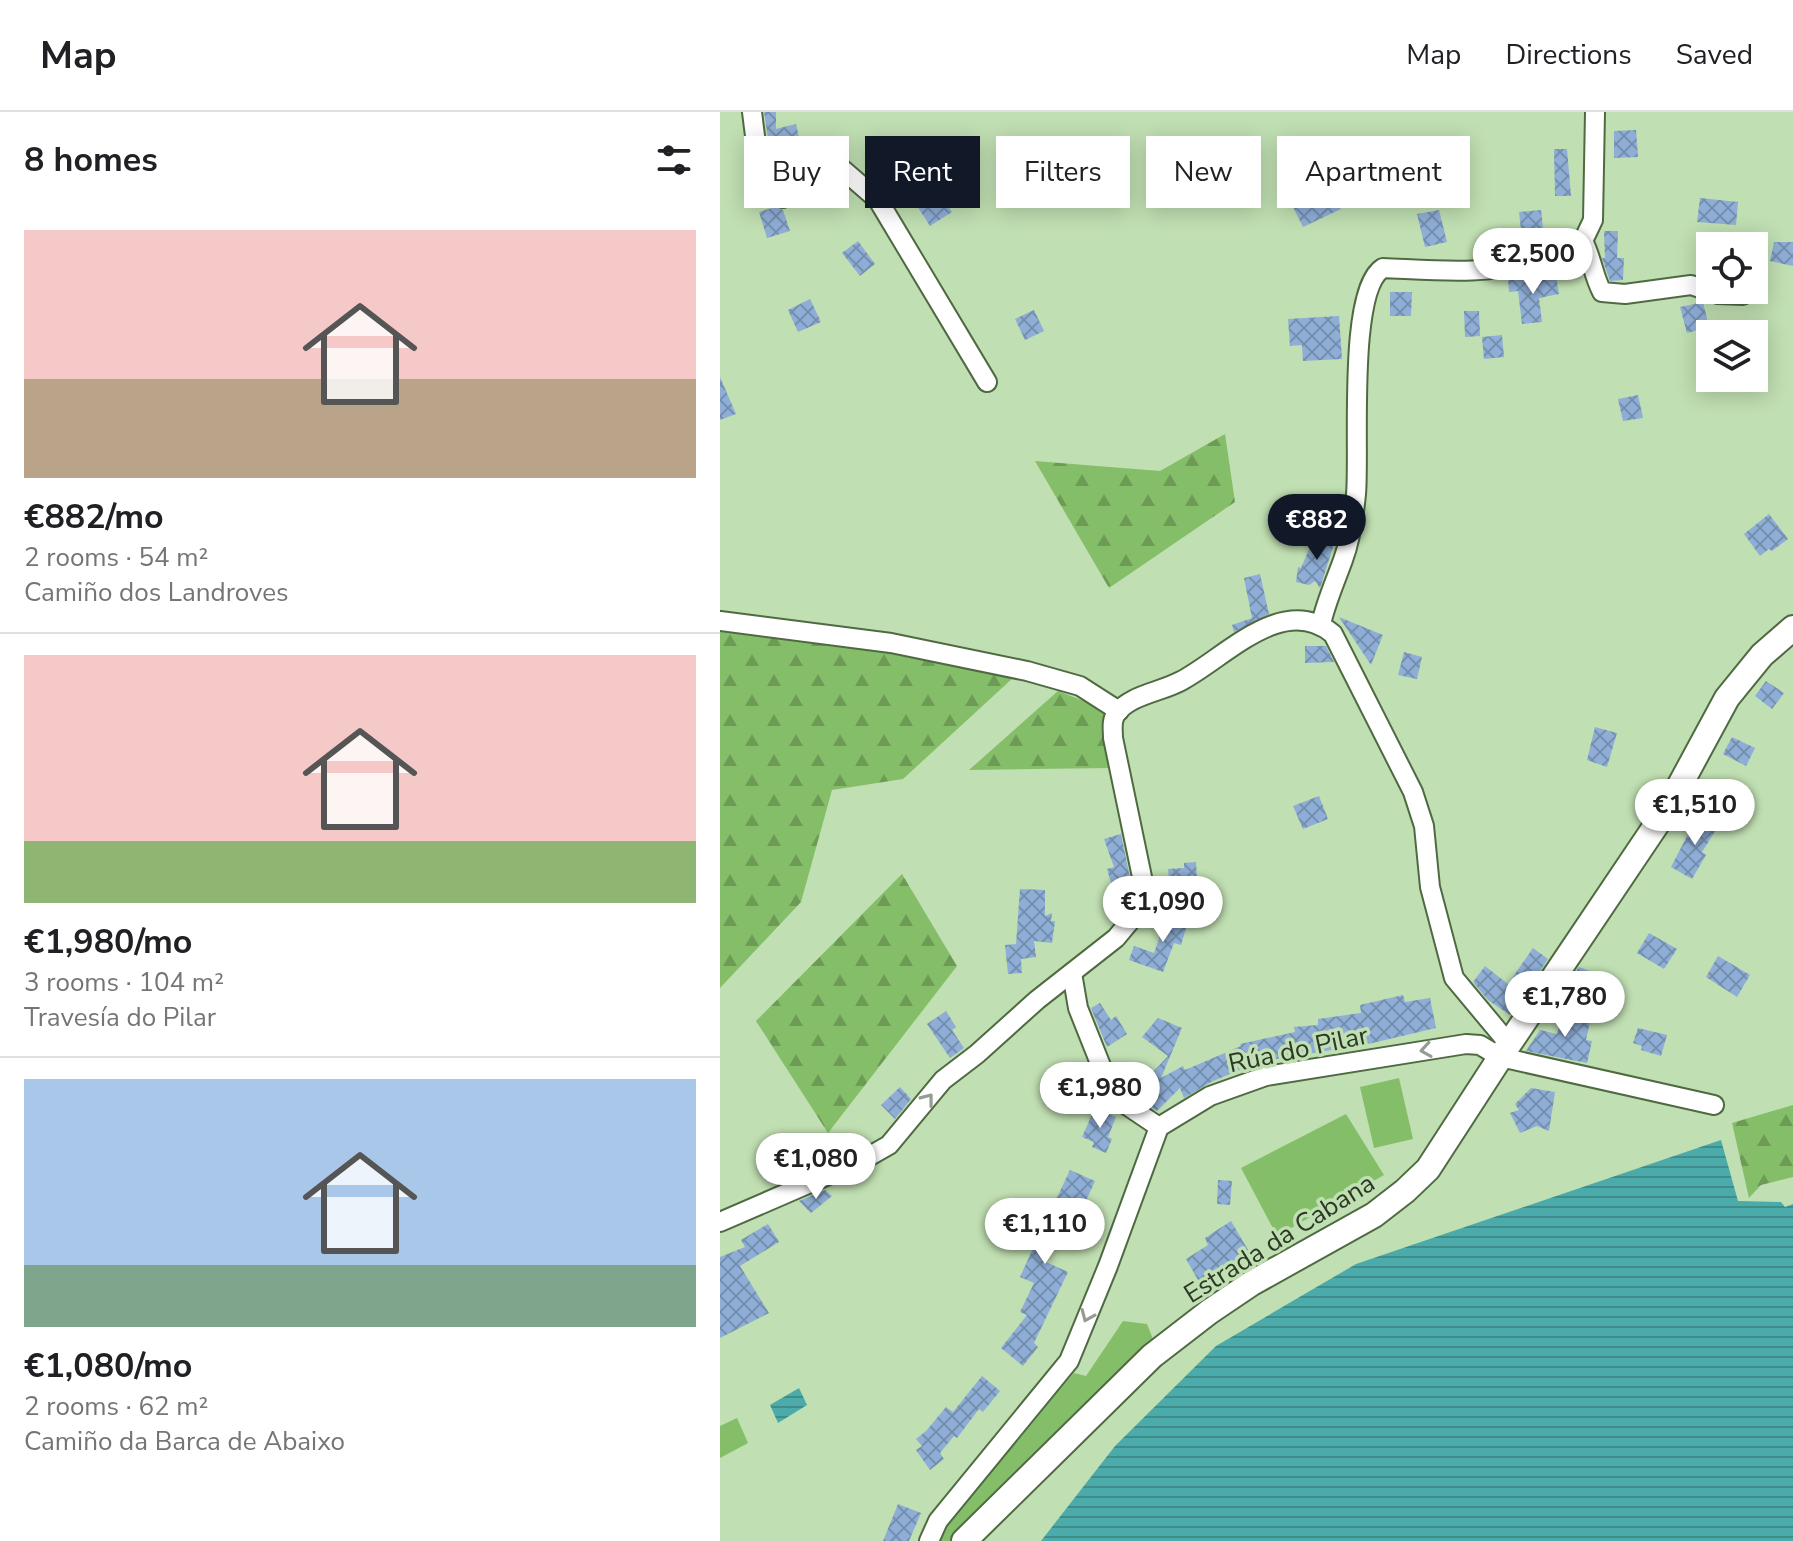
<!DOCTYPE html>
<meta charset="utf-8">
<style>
body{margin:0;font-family:"Nunito Sans",sans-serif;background:#f6f6f6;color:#202124;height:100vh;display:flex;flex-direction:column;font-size:30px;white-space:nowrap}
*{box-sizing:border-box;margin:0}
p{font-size:26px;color:#757577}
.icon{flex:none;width:44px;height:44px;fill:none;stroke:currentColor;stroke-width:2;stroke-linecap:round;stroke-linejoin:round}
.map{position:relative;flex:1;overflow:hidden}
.panel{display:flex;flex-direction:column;background:#fff;width:720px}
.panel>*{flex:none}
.top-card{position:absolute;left:24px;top:24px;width:760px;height:72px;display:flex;gap:16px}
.controls{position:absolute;left:976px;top:120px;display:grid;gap:16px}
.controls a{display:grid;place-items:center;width:72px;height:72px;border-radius:0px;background:#fff;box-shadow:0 4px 20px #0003;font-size:40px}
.price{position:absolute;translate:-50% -68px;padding:0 18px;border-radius:28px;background:#fff;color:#222;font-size:26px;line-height:52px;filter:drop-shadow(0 2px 4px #0008)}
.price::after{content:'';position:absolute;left:50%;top:48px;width:24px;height:18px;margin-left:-12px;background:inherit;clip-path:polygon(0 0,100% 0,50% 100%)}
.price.active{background:#111827;color:#fff}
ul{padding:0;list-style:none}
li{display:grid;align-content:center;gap:16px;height:424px;padding:0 24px}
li+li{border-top:2px solid #e0e0e0}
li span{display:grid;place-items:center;height:248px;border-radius:0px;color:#555}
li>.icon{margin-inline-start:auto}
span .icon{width:144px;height:144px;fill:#fffc;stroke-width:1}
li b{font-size:34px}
h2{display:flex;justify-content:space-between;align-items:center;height:96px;padding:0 24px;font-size:34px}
.chip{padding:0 28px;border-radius:0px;background:#fff;box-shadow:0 4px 20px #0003;font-size:28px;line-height:72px}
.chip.active{background:#111827;color:#fff}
header{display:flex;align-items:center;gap:48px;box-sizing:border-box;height:112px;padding:0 40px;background:#fff;border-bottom:2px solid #e0e0e0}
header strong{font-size:38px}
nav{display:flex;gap:44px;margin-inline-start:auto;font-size:28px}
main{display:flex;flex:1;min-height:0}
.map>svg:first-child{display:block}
</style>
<header>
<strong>Map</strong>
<nav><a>Map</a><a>Directions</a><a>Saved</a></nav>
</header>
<main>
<section class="panel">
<h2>8 homes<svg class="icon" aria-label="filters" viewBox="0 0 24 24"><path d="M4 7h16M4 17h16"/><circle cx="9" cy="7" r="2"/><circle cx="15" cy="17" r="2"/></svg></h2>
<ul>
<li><span style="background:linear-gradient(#f6c9c9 60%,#b9a48a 0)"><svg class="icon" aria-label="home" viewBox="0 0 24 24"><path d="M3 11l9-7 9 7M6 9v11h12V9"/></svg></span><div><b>€882/mo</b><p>2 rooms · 54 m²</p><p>Camiño dos Landroves</p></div></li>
<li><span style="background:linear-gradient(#f6c9c9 75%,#8fb573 0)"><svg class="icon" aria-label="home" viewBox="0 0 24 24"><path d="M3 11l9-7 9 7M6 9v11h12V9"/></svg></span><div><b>€1,980/mo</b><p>3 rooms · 104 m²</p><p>Travesía do Pilar</p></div></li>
<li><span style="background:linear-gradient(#a9c7e8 75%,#7fa58c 0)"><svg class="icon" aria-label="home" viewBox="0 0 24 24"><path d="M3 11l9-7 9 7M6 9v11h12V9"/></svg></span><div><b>€1,080/mo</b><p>2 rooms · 62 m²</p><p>Camiño da Barca de Abaixo</p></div></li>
</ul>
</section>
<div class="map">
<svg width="1073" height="1429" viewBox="0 0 1073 1429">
<defs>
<pattern id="forest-firs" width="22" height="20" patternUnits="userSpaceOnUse" patternTransform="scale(2)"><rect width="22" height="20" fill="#85be69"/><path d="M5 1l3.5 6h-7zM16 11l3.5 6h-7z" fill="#6d9b56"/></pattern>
<pattern id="water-rules" width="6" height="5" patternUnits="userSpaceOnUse" patternTransform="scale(2)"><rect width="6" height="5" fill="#4babab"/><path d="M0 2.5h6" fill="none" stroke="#3f8c8b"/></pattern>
<pattern id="building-cross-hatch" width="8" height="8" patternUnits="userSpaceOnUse" patternTransform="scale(2)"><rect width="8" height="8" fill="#8faed7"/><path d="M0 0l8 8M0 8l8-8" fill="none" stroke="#758fae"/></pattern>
</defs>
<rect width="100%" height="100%" fill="#c0dfb2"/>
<!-- green -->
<g fill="#85be69">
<path d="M 679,966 L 693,1027 L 654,1036 L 640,975 Z"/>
<path d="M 626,1002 L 664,1063 L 557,1124 L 521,1056 Z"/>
<path d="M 403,1209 L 427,1212 L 435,1232 L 233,1429 L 215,1429 L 222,1413 L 259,1369 L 354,1261 L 366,1264 Z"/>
<path d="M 17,1306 L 28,1331 L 0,1346 L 0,1314 Z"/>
</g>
<!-- forest -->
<g fill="url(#forest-firs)">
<path d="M 505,322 L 515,390 L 389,476 L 315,349 L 440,359 Z"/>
<path d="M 0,502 L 294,565 L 183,667 L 112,678 L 81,790 L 0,876 Z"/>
<path d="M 338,579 L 387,598 L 391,656 L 249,658 Z"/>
<path d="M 182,762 L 237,854 L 108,1021 L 36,909 Z"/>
<path d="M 1073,993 L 1073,1065 L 1041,1073 L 1029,1086 L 1012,1011 Z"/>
</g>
<!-- water -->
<g fill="url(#water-rules)">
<path d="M 1001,1028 L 1018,1089 L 1061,1090 L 1065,1095 L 1073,1092 L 1073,1429 L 321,1429 L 395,1334 L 496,1234 L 636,1152 Z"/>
<path d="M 79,1276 L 87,1293 L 58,1311 L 50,1293 Z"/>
</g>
<!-- building -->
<g fill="url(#building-cross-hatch)">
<path d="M 44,0 L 56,0 L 56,17 L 76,12 L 82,39 L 87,37 L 96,56 L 71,69 L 55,38 L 50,39 Z"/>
<path d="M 916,18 L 918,45 L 894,46 L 894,19 Z"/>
<path d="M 484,37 L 494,65 L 456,82 L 449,65 L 458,61 L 453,51 Z"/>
<path d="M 834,37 L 847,37 L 851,84 L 835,84 Z"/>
<path d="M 213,71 L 232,100 L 210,114 L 191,85 Z"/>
<path d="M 609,76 L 621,97 L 583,115 L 572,93 Z"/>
<path d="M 980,86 L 1018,90 L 1016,113 L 977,110 Z"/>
<path d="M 55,95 L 63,98 L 70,119 L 47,126 L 39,100 Z"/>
<path d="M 719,98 L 727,130 L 705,135 L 697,102 Z"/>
<path d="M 821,98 L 824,125 L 802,127 L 799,100 Z"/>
<path d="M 884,119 L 898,119 L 897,146 L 904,146 L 903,168 L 890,169 L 882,146 L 885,146 Z"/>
<path d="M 138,129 L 155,152 L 140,164 L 122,141 Z"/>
<path d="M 1054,130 L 1073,130 L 1073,154 L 1050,149 Z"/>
<path d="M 805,164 L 806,169 L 836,164 L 839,182 L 819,186 L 822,210 L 802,212 L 798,179 L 789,180 L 788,167 Z"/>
<path d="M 670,180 L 692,180 L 691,204 L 670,204 Z"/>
<path d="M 90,187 L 101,210 L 78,220 L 68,198 Z"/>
<path d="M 983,190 L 989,215 L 967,221 L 960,195 Z"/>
<path d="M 314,198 L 324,219 L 305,228 L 295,207 Z"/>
<path d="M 744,199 L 759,199 L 760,224 L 745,225 Z"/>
<path d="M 619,204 L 622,247 L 583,249 L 582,233 L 570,234 L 568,207 Z"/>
<path d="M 782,223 L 784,245 L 764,247 L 762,225 Z"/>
<path d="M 0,265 L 16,302 L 0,308 Z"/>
<path d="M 918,283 L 923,306 L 903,309 L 898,287 Z"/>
<path d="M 1049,402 L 1068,427 L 1052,439 L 1049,437 L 1040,444 L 1024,422 Z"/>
<path d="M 607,417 L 618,419 L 600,476 L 595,469 L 589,473 L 576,470 L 578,455 L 581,456 L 590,435 L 601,440 Z"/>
<path d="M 540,462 L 549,502 L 514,520 L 512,513 L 532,506 L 524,466 Z"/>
<path d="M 619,505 L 663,523 L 651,553 Z"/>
<path d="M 585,534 L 606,534 L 614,550 L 585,551 Z"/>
<path d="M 684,540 L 702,545 L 697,567 L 678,563 Z"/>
<path d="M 1046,569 L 1064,581 L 1052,597 L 1035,584 Z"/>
<path d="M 875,615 L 897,621 L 887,655 L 867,648 Z"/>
<path d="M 1012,625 L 1035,636 L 1026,654 L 1003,642 Z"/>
<path d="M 599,684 L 608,707 L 583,717 L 573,694 Z"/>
<path d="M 979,701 L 999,713 L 982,740 L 986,743 L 972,767 L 951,755 Z"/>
<path d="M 401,722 L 410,766 L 391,771 L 387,757 L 394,755 L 384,727 Z"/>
<path d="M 476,750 L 478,779 L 450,781 L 448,757 L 464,756 L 464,751 Z"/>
<path d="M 300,777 L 325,778 L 325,804 L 332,801 L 331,809 L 335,809 L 332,831 L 314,829 L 316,845 L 301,847 L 302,861 L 288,862 L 285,833 L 296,832 Z"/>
<path d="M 448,800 L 469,806 L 461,833 L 454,831 L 443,860 L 409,848 L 414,834 L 434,841 Z"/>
<path d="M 929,821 L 957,837 L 944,857 L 917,841 Z"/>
<path d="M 813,836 L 828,847 L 790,903 L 768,888 L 753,870 L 765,854 L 788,872 Z"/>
<path d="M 998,844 L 1030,863 L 1017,885 L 986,865 Z"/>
<path d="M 859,855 L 885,865 L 882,882 L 849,870 Z"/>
<path d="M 683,883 L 685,890 L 710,886 L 716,916 L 648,932 L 556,947 L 556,949 L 524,956 L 491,970 L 464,986 L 460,976 L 437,999 L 425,991 L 433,983 L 403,973 L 405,968 L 399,966 L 397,961 L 400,951 L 431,962 L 448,944 L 422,925 L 438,906 L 462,916 L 441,966 L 463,954 L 465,958 L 521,934 L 520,932 L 575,920 L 574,915 L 598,913 L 598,907 L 641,901 L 640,893 Z"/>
<path d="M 380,891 L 391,908 L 396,904 L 407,922 L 387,935 L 371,896 Z"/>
<path d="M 226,899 L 236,915 L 232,918 L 244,936 L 230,946 L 207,912 Z"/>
<path d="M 843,899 L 871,905 L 866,928 L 872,929 L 867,951 L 806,939 L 820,918 L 837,922 Z"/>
<path d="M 918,916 L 947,923 L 941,944 L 921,938 L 922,934 L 913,931 Z"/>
<path d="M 180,975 L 191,987 L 175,1007 L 161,993 Z"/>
<path d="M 811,976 L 835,980 L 829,1019 L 817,1014 L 800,1021 L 790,1001 L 799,998 L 795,992 Z"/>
<path d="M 375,996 L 396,1005 L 388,1025 L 392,1027 L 386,1041 L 372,1035 L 374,1030 L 362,1025 Z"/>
<path d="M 350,1058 L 375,1069 L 365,1091 L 362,1090 L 358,1096 L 352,1093 L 326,1150 L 348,1160 L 314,1231 L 318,1235 L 303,1254 L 281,1236 L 307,1203 L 300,1200 L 314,1171 L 300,1165 L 315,1132 L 305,1128 L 321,1092 L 332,1096 Z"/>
<path d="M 498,1068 L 512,1069 L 510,1093 L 497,1092 Z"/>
<path d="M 105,1078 L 112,1084 L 91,1101 L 79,1089 Z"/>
<path d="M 511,1109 L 531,1143 L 482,1175 L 466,1147 L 488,1133 L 485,1126 Z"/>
<path d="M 48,1112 L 59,1130 L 20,1154 L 49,1201 L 0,1226 L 0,1145 L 25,1135 L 21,1128 Z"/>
<path d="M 262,1264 L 280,1279 L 263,1300 L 259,1297 L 237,1326 L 234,1324 L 220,1341 L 224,1347 L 210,1358 L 196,1338 L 202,1334 L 196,1327 L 206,1319 L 226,1295 L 233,1300 Z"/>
<path d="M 178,1392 L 201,1401 L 189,1429 L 163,1429 Z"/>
</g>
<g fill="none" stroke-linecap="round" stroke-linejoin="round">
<!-- minor casing -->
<g stroke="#4f6a42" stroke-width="22">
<g id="minor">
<path d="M 32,0 C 36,29 37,69 63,86 L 121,56 L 158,88 L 267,270"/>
<path d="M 863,129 C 872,146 873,163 882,180 L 905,182 L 971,173 L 998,182 L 1023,183"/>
<path d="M 0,509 L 171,531 L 307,559 L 360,574 L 399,599"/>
<path d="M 601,512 C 606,490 615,470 623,448 C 630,429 634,403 636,382 C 640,339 627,178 663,156 C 713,158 768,164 817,148 C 833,143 848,135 863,129 L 873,108 L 875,0"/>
<path d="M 352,861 L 358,896 L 393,984 L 439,1015"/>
<path d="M 0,1110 L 141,1049 L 169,1033 L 223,968 L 257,942 L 317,888 L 396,826 L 416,802 L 423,786 L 422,765 L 393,626 C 393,618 391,609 396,602 C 409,583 441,580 461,569 C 505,546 563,480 613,522 L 693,680 L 704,714 L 710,775 L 734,866 L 789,932"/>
<path d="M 209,1429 L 218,1409 L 349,1249 L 388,1154 L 439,1015 L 490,984 L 546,964 L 746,932 L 760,933 L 780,945 L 994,993"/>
</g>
</g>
<!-- major casing -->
<g stroke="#4f6a42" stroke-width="28">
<path id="major" d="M 244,1429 L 432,1244 L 489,1200 L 532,1171 L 654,1103 L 685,1079 L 708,1057 L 789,932 L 947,697 L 1007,586 L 1042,543 L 1073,516"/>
</g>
<!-- minor -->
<use href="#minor" stroke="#fff" stroke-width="18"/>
<!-- major -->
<use href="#major" stroke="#fff" stroke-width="24"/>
</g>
<!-- one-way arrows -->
<defs><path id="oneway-chevron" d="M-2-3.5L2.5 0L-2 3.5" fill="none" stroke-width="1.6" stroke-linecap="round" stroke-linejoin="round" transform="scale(2)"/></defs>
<g stroke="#969c92">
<use href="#oneway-chevron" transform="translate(706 938) rotate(171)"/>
<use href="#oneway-chevron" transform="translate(208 987) rotate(-52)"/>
<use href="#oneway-chevron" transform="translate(367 1204) rotate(113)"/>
</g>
<g text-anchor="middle" stroke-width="7" stroke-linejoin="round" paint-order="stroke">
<!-- street labels -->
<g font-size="26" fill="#2c3826" stroke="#c0dfb2">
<text transform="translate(578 937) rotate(-12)" y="9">Rúa do Pilar</text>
<text transform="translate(559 1126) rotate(-32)" y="9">Estrada da Cabana</text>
</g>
</g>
</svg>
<div class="controls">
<a><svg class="icon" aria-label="locate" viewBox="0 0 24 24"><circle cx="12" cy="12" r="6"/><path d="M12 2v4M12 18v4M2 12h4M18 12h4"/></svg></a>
<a><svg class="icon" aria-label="layers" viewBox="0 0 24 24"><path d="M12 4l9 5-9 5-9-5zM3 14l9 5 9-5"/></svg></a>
</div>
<b class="price" style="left:813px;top:184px">€2,500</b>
<b class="price active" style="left:597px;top:450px">€882</b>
<b class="price" style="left:975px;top:735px">€1,510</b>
<b class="price" style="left:443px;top:832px">€1,090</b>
<b class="price" style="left:845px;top:927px">€1,780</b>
<b class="price" style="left:380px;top:1018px">€1,980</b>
<b class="price" style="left:96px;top:1089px">€1,080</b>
<b class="price" style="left:325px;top:1154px">€1,110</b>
<div class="top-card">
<a class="chip">Buy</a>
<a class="chip active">Rent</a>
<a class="chip">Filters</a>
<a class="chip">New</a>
<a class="chip">Apartment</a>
</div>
</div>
</main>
